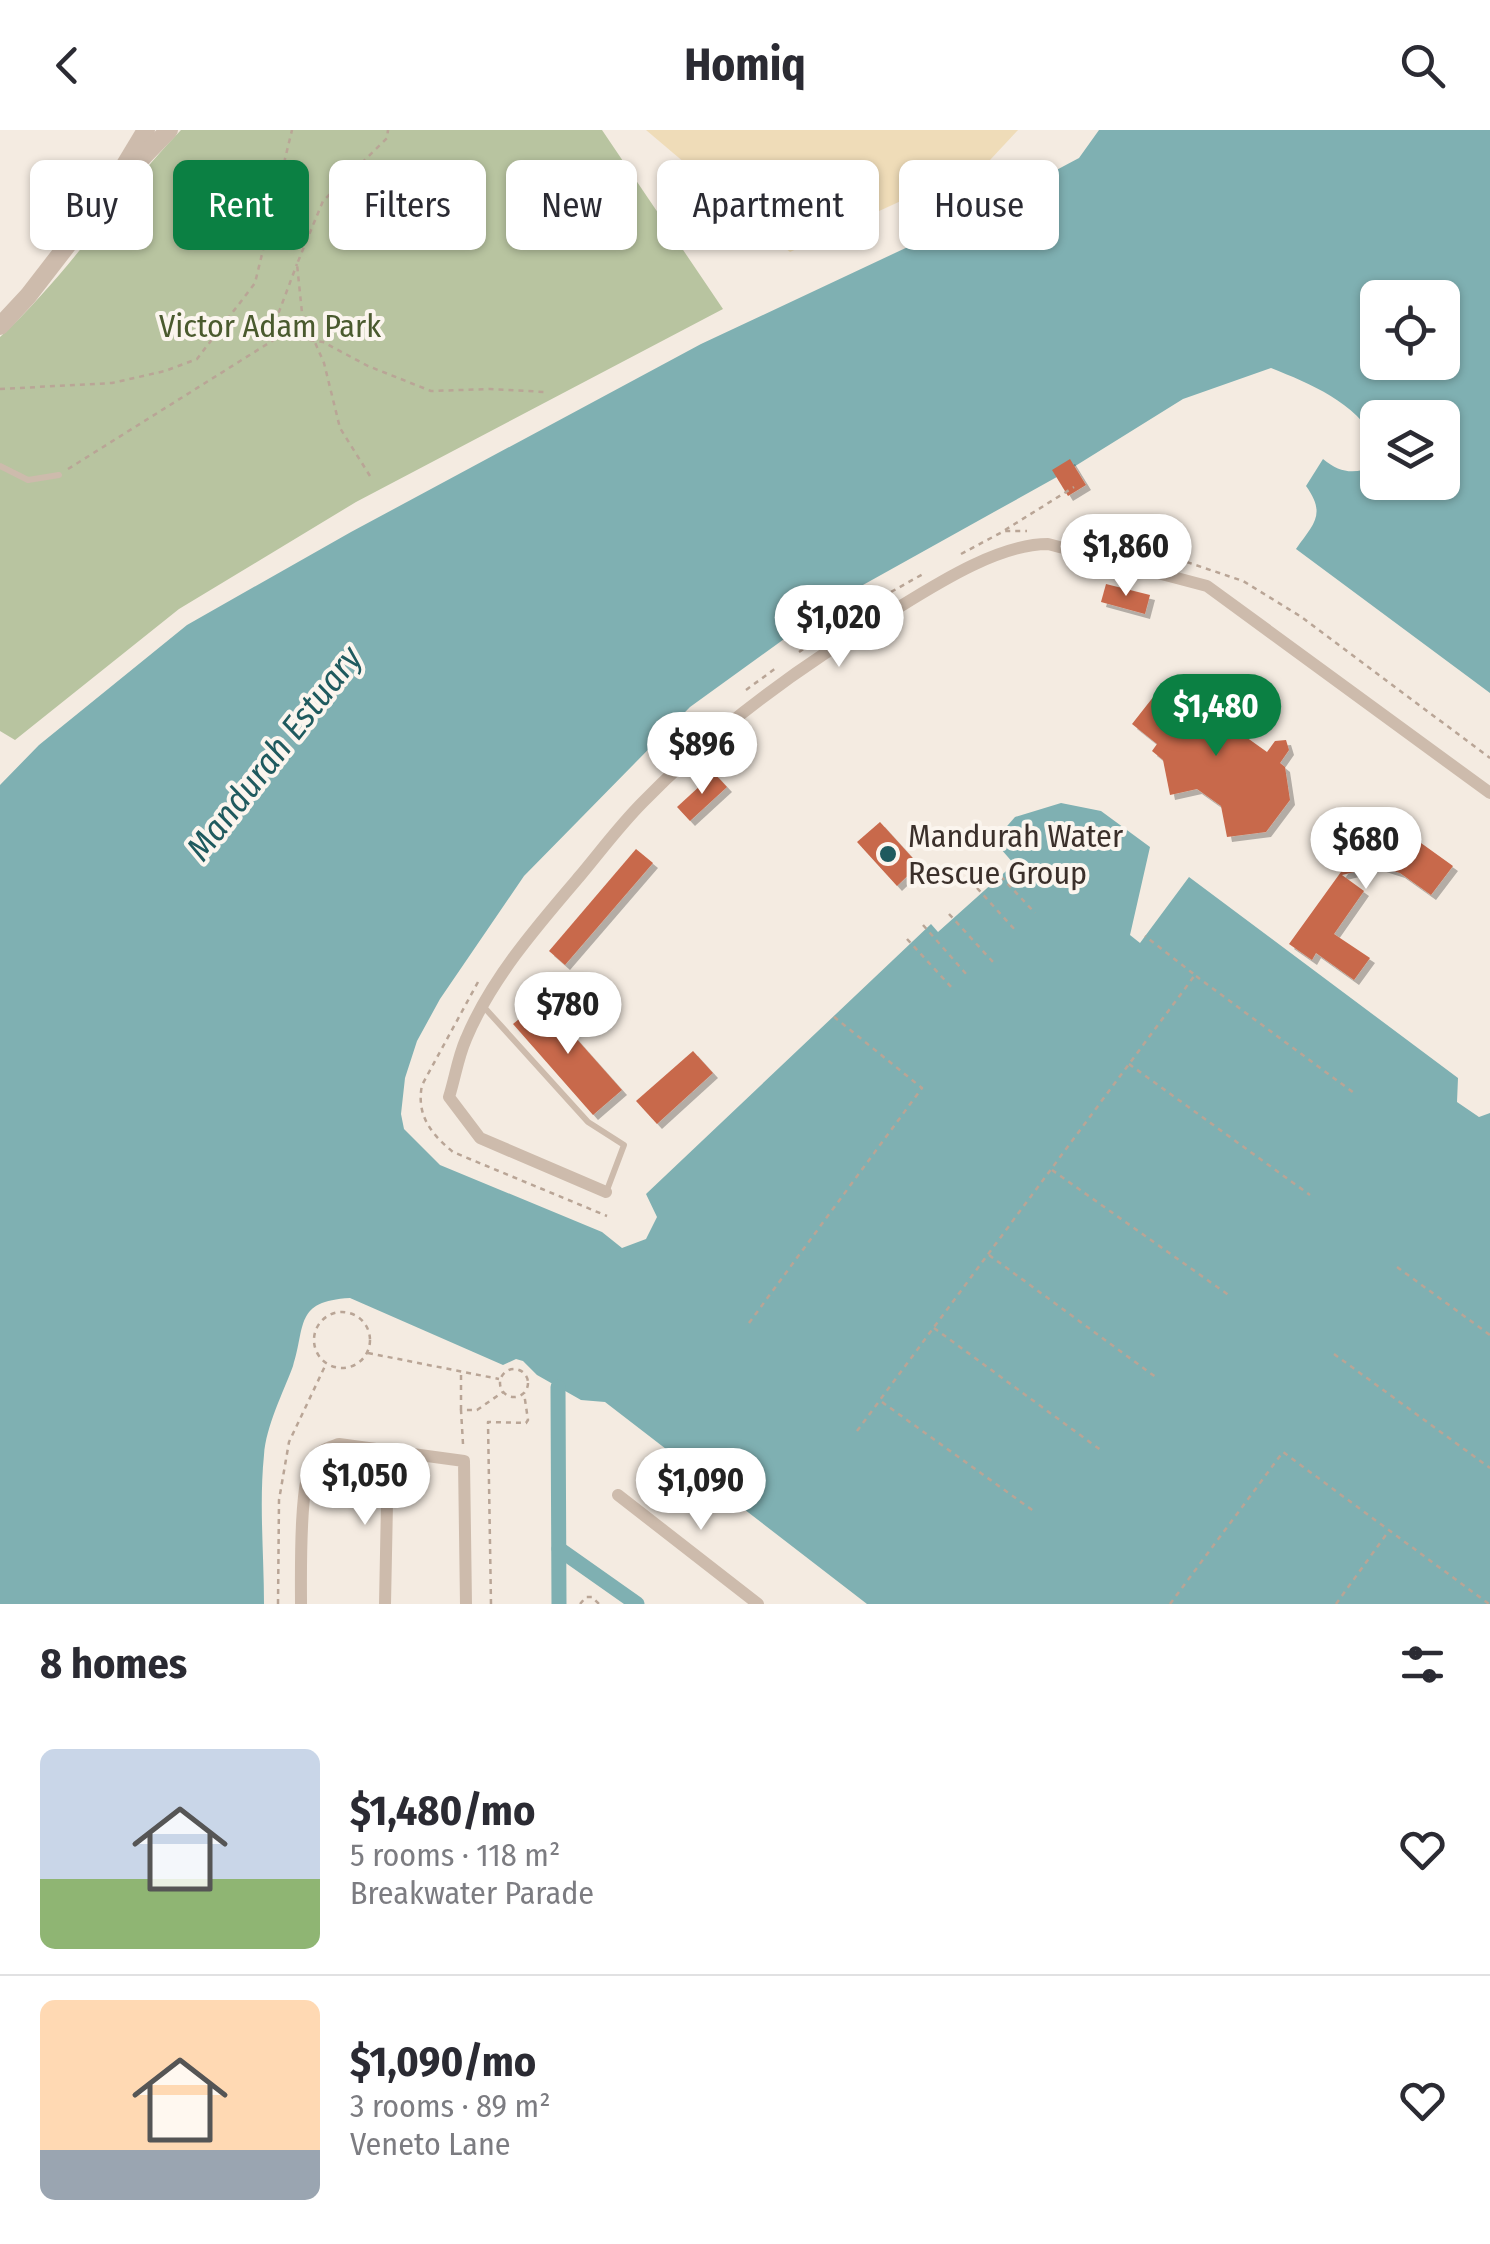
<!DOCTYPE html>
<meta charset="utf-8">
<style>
body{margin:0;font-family:"Fira Sans Condensed",sans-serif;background:#f7f7f7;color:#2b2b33;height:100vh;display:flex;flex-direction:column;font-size:38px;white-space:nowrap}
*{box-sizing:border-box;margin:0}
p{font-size:32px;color:#7c7c81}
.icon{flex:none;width:55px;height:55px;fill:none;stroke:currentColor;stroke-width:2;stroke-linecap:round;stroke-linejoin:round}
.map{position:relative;height:1474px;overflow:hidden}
.drawer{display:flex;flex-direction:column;background:#fff;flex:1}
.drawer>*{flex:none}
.top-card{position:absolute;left:30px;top:30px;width:1430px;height:90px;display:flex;gap:20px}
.fabs{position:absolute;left:1360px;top:150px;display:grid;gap:20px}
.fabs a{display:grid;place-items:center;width:100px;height:100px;border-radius:15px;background:#fff;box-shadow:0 2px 8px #0004;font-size:50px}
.price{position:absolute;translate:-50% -85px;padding:0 22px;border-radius:35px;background:#fff;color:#222;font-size:32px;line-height:65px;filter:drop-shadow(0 2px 5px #0008)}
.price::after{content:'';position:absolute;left:50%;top:60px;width:30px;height:22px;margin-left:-15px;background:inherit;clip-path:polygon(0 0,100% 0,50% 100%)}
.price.active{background:#0b8043;color:#fff}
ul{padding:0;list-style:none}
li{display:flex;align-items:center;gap:30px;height:250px;padding:0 40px}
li+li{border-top:2px solid #e1e1e2}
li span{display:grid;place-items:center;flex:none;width:280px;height:200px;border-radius:15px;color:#555}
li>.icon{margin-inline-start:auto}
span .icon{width:120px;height:120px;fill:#fffc;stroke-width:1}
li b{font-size:42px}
h2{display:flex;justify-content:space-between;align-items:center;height:120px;padding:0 40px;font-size:42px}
.pill{padding:0 35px;border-radius:15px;background:#fff;box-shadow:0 2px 8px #0004;font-size:35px;line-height:90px}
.pill.active{background:#0b8043;color:#fff}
header{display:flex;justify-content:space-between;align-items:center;height:130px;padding:0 40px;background:#fff;font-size:45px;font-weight:700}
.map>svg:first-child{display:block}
</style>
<header><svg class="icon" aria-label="back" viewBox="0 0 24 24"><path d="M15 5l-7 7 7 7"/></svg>Homiq<svg class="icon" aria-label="search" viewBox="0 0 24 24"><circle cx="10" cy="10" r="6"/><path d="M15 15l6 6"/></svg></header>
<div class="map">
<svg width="1490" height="1474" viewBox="0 0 1490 1474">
<defs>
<filter id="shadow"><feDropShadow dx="5" dy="5" stdDeviation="0" flood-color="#0004"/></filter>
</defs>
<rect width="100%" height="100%" fill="#f4ebe1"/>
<!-- green -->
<path fill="#b8c4a0" d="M 181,0 L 602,0 L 723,179 L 356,372 L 179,479 L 15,610 L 0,601 L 0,207 C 68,145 117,66 181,0 Z"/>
<!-- sand -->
<path fill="#efdcb8" d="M 646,0 L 1018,0 L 990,30 L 790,122 Z"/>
<!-- water -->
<path fill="#7fb0b2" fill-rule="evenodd" d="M 1099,0 L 1490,0 L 1490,563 L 1296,419 C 1313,394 1327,385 1306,356 L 1323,329 C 1341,344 1355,344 1375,336 L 1377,328 L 1378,352 L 1442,352 L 1442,288 L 1378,288 L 1377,312 C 1355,272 1311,254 1271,238 L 1183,269 L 1064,343 L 845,465 L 690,577 L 524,746 L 440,869 L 417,911 L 405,948 L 401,984 L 404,999 L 440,1035 L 602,1102 L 622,1118 L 646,1109 L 657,1087 L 646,1064 L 931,794 L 938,802 L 1014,734 L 994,711 L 1015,687 L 1061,673 L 1101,681 L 1150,717 L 1130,805 L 1140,813 L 1189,747 L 1458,948 L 1457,972 L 1479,987 L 1490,983 L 1490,1474 L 867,1474 L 605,1272 L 581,1270 L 537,1245 L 523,1231 L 516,1229 L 503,1235 L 350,1168 C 294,1171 306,1196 293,1236 C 283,1263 266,1296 264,1325 C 259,1374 264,1425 264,1474 L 0,1474 L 0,655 L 39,615 L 187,495 L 351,402 L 701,214 L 944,100 L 1079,28 ZM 1378,168 L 1442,168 L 1442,232 L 1378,232 Z"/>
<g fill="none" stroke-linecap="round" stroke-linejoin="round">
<!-- canal -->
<g stroke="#7fb0b2" stroke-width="15">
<path d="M 558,1257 L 559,1474"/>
<path d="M 559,1419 L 637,1474"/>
</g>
</g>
<!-- building -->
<g fill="#c8694b" filter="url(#shadow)">
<path d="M 1070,329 L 1086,355 L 1068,366 L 1052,340 Z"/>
<path d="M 1106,454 L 1150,465 L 1145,484 L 1101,472 Z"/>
<path d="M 1208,546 L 1210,570 L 1204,577 L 1267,622 L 1275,611 L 1286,610 L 1289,620 L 1280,633 L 1285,637 L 1290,670 L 1266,702 L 1227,707 L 1221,676 L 1197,659 L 1170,665 L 1163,630 L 1152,621 L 1157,614 L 1132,594 L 1154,566 L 1162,573 L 1183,548 Z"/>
<path d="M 714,643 L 727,657 L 690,691 L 677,677 Z"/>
<path d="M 1382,685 L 1453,736 L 1431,765 L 1400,743 L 1378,736 L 1342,745 L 1364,761 L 1334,804 L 1370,828 L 1354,850 L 1316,823 L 1312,830 L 1289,814 Z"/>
<path d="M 880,692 L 919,735 L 897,756 L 857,712 Z"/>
<path d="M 636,719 L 653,733 L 565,835 L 549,821 Z"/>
<path d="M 542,870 L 622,960 L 593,985 L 513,894 Z"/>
<path d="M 693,921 L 713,943 L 657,994 L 636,971 Z"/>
</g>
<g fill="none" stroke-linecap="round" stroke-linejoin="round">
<!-- path -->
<g stroke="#b9a596" stroke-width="2.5" stroke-dasharray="5 5" stroke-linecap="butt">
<path d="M 268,211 L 297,134"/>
<path d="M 0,259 L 112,253 L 165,241 L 197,229 L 255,153 L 292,0"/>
<path d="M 68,339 L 280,206 L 323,212 L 368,236 L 431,261 L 490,259 L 545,262"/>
<path d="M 370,346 L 340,298 L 324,233 L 302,183 L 297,134 L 323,71 L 387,8 L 388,0"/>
<path d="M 1005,400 L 1074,357"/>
<path d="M 1080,407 L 1160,423 L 1243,451 L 1300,486 L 1490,628"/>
<path d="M 961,424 L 1004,401 L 1027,401"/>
<path d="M 799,522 L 866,476 L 923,444"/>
<path d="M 746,560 L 776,538"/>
<path d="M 994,739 L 1035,783"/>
<path d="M 977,758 L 1016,801"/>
<path d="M 949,784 L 993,832"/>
<path d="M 923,795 L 967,845"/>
<path d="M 907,809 L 953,859"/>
<path d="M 1196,846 L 1354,963"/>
<path d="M 478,852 L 422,955 C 416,985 431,1004 453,1022 L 607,1086"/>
<path d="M 1129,934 L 1310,1065"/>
<path d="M 1052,1040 L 1230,1166"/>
<path d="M 989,1125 L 1157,1248"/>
<path d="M 1397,1137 L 1490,1205"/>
<circle cx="342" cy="1210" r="28"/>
<path d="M 749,1193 L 922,958 L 833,886"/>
<path d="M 934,1198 L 1102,1321"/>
<path d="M 368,1223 L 499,1249"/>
<path d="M 1334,1224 L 1490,1338"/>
<circle cx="514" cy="1253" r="14"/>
<path d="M 882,1272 L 1035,1382"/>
<path d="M 461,1280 L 461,1243"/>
<path d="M 857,1301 L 1195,845 L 1145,806"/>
<path d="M 463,1314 L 461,1280 L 477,1280 L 503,1262"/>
<path d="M 278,1474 L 279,1370 L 289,1312 L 326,1234"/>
<path d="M 491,1474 L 488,1292 L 526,1293 L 528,1290 L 524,1263"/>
<path d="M 580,1474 L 586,1467 L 592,1467 L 599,1474"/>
<path d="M 1170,1474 L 1283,1322 L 1489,1474"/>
<path d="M 1336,1474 L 1388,1402"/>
</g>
<!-- service -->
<g stroke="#cdbbac" stroke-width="6">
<path d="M 0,336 L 28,350 L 59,345"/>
<path d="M 483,876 L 588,992 L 624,1015 L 607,1060"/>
</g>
<!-- minor -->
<g stroke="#cdbbac" stroke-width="12">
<path d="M 606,1062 L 480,1008 L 449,967 C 455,948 458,927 466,909 C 491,849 537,796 579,747 C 600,722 620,695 643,672 C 718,595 804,533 896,479 C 938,453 999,414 1048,414 L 1207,456 L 1490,663"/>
<path d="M 618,1365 L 758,1474"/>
<path d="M 301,1474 C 301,1446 299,1350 313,1330 C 319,1320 328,1318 339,1314 L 464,1331 L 466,1474"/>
<path d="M 385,1474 L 388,1323"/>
</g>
<!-- tertiary -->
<g stroke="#cdbbac" stroke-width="18">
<path d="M 125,35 L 146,0"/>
<path d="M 0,196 L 28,166 L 106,65 L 169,0"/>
</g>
</g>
<!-- markers -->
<circle fill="#1f5a5e" stroke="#fbf5ee" stroke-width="4" cx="888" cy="724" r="10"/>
<g text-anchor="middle" stroke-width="8" stroke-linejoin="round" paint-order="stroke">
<!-- park labels -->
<g font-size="32" fill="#4a5a2e" stroke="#fbf5ee">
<text x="270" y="207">Victor Adam Park</text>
</g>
<!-- poi labels -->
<g font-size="32" fill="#3b302b" stroke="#fbf5ee" text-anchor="start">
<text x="908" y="717">Mandurah Water<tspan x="908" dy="37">Rescue Group</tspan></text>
</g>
<!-- water labels -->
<g font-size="35" font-style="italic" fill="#1f5a5e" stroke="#fbf5ee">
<text transform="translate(274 623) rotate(-52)" y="12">Mandurah Estuary</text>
</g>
</g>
</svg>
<div class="fabs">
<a><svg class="icon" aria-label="locate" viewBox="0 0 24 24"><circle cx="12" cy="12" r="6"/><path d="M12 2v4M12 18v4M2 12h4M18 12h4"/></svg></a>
<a><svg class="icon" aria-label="layers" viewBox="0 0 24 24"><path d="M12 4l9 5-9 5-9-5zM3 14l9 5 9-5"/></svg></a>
</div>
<b class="price" style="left:1126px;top:469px">$1,860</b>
<b class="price" style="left:839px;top:540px">$1,020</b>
<b class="price active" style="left:1216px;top:629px">$1,480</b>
<b class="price" style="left:702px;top:667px">$896</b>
<b class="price" style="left:1366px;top:762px">$680</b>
<b class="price" style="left:568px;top:927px">$780</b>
<b class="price" style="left:365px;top:1398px">$1,050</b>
<b class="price" style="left:701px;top:1403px">$1,090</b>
<div class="top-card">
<a class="pill">Buy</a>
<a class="pill active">Rent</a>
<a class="pill">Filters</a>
<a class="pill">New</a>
<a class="pill">Apartment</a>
<a class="pill">House</a>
</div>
</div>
<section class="drawer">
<h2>8 homes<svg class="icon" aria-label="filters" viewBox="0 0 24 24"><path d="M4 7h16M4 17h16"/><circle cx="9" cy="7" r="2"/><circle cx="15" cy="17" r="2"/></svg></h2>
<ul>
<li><span style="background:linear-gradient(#c9d6e8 65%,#8fb573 0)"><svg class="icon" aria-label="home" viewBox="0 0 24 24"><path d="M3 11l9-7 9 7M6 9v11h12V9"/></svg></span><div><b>$1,480/mo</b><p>5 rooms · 118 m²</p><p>Breakwater Parade</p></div><svg class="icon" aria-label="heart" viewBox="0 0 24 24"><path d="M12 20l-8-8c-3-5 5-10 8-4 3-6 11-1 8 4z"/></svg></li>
<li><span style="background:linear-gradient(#ffd9b3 75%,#9aa5b1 0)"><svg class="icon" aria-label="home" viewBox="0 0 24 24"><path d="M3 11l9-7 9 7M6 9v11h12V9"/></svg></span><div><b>$1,090/mo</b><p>3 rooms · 89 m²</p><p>Veneto Lane</p></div><svg class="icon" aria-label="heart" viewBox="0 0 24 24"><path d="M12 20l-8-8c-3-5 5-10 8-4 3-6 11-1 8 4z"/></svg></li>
</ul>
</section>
